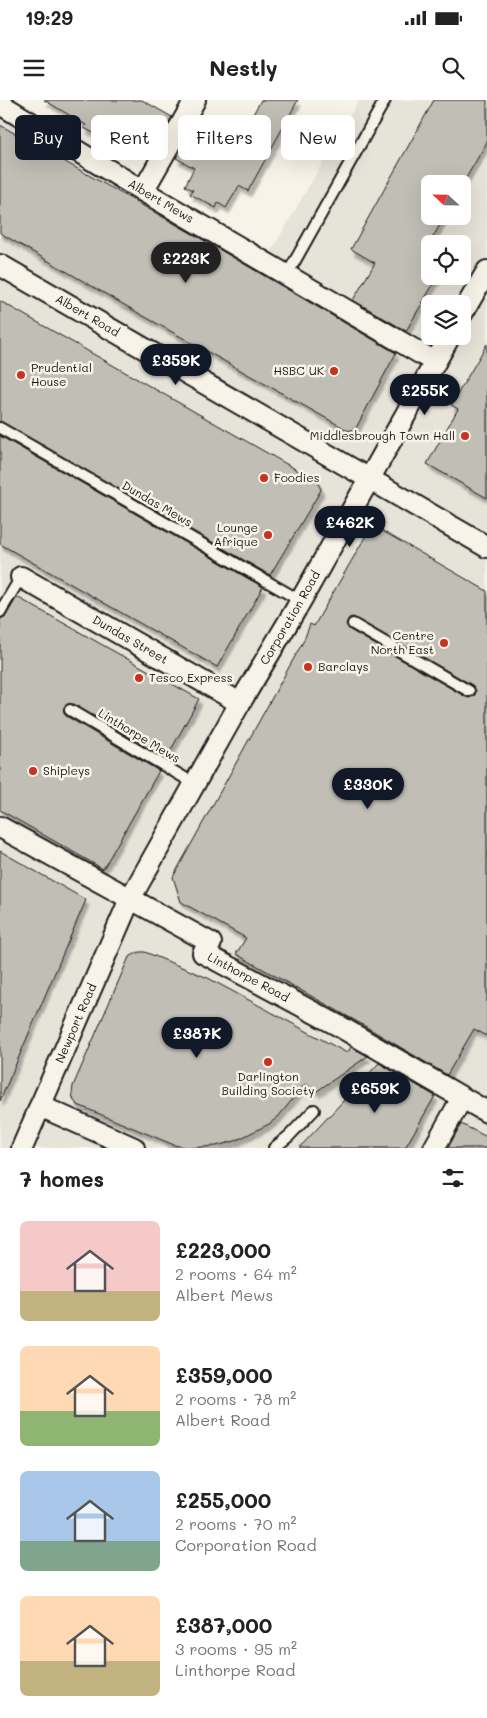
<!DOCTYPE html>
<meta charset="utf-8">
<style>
body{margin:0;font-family:Mali,sans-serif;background:#f6f6f6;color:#222;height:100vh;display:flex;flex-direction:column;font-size:19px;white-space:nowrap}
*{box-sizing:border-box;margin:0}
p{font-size:16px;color:#767676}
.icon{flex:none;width:28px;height:28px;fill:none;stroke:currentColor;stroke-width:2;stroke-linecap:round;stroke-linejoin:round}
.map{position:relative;height:1048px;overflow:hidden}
.sheet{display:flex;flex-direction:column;background:#fff;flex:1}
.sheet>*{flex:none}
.guide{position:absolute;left:15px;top:15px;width:458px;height:45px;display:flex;gap:10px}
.needle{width:32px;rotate:292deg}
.buttons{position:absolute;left:421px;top:75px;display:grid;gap:10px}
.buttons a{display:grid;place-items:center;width:50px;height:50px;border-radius:8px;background:#fff;box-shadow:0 5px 20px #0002;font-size:25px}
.price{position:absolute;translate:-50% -42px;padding:0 11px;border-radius:18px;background:#111827;color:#fff;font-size:16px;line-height:32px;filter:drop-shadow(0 1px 2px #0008)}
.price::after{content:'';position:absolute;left:50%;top:30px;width:15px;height:11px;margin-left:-8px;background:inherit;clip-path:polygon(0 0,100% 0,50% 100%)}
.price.on{background:#222;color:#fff}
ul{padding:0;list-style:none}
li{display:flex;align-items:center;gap:15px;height:125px;padding:0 20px}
li span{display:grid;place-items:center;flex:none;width:140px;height:100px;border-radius:8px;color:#555}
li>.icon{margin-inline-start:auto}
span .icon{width:60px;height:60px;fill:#fffc;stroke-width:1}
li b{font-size:21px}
h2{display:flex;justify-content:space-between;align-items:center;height:60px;padding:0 20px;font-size:21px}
.tag{padding:0 18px;border-radius:8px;background:#fff;box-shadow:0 5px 20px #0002;font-size:18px;line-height:45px}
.tag.on{background:#111827;color:#fff}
.status{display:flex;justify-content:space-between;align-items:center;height:35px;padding:0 25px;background:#fff;direction:ltr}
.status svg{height:14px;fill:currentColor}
header{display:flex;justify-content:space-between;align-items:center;height:65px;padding:0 20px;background:#fff;font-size:22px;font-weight:800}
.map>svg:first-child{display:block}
</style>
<div class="status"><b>19:29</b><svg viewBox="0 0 49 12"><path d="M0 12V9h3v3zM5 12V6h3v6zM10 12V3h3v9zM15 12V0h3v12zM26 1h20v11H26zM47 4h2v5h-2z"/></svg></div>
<header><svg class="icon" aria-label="menu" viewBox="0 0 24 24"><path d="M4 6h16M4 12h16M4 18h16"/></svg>Nestly<svg class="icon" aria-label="search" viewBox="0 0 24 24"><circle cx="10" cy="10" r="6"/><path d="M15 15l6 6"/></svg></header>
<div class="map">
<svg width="487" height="1048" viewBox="0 0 487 1048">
<defs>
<filter id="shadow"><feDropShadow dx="3" dy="5.5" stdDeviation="1" flood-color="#0004"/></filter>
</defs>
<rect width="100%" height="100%" fill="#f7f3e8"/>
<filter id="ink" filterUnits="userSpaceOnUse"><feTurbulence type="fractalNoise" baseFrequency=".02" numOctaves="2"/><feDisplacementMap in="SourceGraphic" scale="10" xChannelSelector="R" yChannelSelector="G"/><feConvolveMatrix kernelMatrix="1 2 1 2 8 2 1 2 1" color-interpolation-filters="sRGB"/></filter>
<g filter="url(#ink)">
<!-- built -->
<path fill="#e6e3d9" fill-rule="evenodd" d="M 359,0 L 487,0 L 487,1048 L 0,1048 L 0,8 L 269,155 ZM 430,84 L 462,84 L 462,116 L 430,116 ZM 430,144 L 462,144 L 462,176 L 430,176 ZM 430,204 L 462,204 L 462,236 L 430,236 Z"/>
<!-- building -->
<g fill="#c0beb5" stroke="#1c1c1c" fill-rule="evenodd" filter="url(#shadow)">
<path d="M 44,0 L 142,0 L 172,17 L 155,46 L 122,29 L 114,42 L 102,35 L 101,37 L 84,28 L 86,25 Z"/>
<path d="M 261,0 L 298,0 L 248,91 L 239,86 L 226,108 L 218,103 L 216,108 L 190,94 L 193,90 L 185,86 L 194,68 L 176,58 L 193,28 L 233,50 Z"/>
<path d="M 434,0 L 487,0 L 487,42 L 462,85 L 462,84 L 430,84 L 430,116 L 445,116 L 433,137 L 444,144 L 430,144 L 430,176 L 438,176 L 406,231 L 353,200 L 375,163 L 351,149 Z"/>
<path d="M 0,25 L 200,138 L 396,253 L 356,328 L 349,331 L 140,214 L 0,133 Z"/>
<path d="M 0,201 L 318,382 L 321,390 L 270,475 L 0,321 Z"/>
<path d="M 487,244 L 487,398 L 427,364 L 458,309 L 451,305 Z"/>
<path d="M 0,336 L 263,487 L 217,567 L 0,444 Z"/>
<path d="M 372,425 L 487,491 L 487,936 L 474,929 L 447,975 L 363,925 L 236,854 L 246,838 L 181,802 L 173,777 L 304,540 L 310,524 L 314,526 ZM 353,517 L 472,585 L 476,591 L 475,595 L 469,598 L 466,597 L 350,530 L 346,524 L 349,518 Z"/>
<path d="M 17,497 L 199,599 L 166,659 L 74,604 L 67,604 L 64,607 L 64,613 L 66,616 L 159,671 L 103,769 L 0,710 L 0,519 L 6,516 Z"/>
<path d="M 0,751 L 86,800 L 0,1001 Z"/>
<path d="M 139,852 L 145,852 L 208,878 L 347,953 L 351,947 L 368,956 L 317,991 L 305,984 L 278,1017 L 269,1024 L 235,1041 L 216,1046 L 189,1048 L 174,1045 L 78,1005 L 74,1001 L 72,994 L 73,986 L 129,857 Z"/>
<path d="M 379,963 L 435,996 L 405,1048 L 299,1048 Z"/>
<path d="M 461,1024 L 487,1037 L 487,1048 L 448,1048 Z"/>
</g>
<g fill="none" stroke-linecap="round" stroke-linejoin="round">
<!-- lane casing -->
<g stroke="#1c1c1c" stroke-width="14">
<g id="lane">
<path d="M 287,175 L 385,0"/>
<path d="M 0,328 L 301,501"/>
<path d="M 0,512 L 21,477"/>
<path d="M 353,524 L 469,591"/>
<path d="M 70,610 L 195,684"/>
<path d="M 274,1048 L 289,1036 L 314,1010"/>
</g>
</g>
<!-- street casing -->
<g stroke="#1c1c1c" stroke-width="24">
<g id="street">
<path id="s1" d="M 0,4 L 143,91 L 435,262"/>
<path d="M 143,91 L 195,0"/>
<path id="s2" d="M 0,165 L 487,447"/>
<path d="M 462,214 L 487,171"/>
<path id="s3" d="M 21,477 L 240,603"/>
<path id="s4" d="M 0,727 L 211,843 L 203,853 L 339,926 L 487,1012"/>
<path d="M 40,1006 L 134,1048"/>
<path id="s5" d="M 22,1048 L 130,799 L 240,603 L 296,509 L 450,236"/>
<path d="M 434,1048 L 462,998"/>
</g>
</g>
<!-- lane -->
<use href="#lane" stroke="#f7f3e8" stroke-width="10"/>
<!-- street -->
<use href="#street" stroke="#f7f3e8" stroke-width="20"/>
</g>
</g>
<!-- markers -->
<g fill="#c8321e" stroke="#f7f3e8" stroke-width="2">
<circle cx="334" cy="271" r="5"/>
<circle cx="21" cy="275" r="5"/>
<circle cx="465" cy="336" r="5"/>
<circle cx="264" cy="378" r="5"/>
<circle cx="268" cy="435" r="5"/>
<circle cx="444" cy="543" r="5"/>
<circle cx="308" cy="567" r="5"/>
<circle cx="139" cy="578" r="5"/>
<circle cx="33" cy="671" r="5"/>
<circle cx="268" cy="962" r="5"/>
</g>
<g text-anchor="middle" stroke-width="5" stroke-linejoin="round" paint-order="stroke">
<!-- street labels -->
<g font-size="12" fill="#1c1c1c" stroke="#f7f3e8">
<text dy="4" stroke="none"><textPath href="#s1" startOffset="188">Albert Mews</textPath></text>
<text dy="4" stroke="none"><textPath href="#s2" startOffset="101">Albert Road</textPath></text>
<text transform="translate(157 404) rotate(30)" y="4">Dundas Mews</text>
<text dy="4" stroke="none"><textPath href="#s5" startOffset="595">Corporation Road</textPath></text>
<text dy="4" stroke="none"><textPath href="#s3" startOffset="126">Dundas Street</textPath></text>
<text transform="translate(139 636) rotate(31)" y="4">Linthorpe Mews</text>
<text dy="4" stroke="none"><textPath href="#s4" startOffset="305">Linthorpe Road</textPath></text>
<text dy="4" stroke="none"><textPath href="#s5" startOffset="136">Newport Road</textPath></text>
</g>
<!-- poi labels -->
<g font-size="12" fill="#1c1c1c" stroke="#f7f3e8" text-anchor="start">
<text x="31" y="272">Prudential<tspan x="31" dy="14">House</tspan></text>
<text x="324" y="275" text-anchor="end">HSBC UK</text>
<text x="455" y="340" text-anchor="end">Middlesbrough Town Hall</text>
<text x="274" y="382">Foodies</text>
<text x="258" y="432" text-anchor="end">Lounge<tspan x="258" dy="14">Afrique</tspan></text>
<text x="434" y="540" text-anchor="end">Centre<tspan x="434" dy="14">North East</tspan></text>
<text x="318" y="571">Barclays</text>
<text x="149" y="582">Tesco Express</text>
<text x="43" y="675">Shipleys</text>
<text x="268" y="981" text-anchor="middle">Darlington<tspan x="268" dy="14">Building Society</tspan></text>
</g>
</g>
</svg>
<div class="buttons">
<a><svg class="needle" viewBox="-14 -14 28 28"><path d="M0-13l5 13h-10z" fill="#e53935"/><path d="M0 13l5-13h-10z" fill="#767676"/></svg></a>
<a><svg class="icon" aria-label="locate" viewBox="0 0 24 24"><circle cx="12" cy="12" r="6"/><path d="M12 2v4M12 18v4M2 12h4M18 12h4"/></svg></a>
<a><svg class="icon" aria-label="layers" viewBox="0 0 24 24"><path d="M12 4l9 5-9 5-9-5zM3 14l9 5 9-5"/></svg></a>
</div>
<b class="price on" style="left:186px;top:184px">£223K</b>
<b class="price" style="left:176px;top:286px">£359K</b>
<b class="price" style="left:425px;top:316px">£255K</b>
<b class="price" style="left:350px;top:448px">£462K</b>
<b class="price" style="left:368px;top:710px">£330K</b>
<b class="price" style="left:197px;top:959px">£387K</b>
<b class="price" style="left:375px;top:1014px">£659K</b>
<div class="guide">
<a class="tag on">Buy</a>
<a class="tag">Rent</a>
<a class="tag">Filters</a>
<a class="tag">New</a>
</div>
</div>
<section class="sheet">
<h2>7 homes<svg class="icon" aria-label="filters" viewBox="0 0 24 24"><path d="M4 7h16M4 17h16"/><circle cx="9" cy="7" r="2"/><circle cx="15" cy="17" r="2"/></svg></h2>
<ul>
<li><span style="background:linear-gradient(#f6c9c9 70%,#c2b280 0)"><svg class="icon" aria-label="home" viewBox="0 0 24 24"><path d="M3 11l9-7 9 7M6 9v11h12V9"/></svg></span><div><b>£223,000</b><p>2 rooms · 64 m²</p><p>Albert Mews</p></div></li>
<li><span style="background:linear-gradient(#ffd9b3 65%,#8fb573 0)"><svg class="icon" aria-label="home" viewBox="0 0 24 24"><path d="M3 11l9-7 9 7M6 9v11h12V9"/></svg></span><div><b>£359,000</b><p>2 rooms · 78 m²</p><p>Albert Road</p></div></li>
<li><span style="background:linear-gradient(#a9c7e8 70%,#7fa58c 0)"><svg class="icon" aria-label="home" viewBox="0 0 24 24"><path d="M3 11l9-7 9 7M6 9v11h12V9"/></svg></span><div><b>£255,000</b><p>2 rooms · 70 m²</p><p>Corporation Road</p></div></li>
<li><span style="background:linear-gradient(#ffd9b3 65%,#c2b280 0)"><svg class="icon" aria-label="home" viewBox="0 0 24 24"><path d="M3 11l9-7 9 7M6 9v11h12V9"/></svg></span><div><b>£387,000</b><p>3 rooms · 95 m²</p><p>Linthorpe Road</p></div></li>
</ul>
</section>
